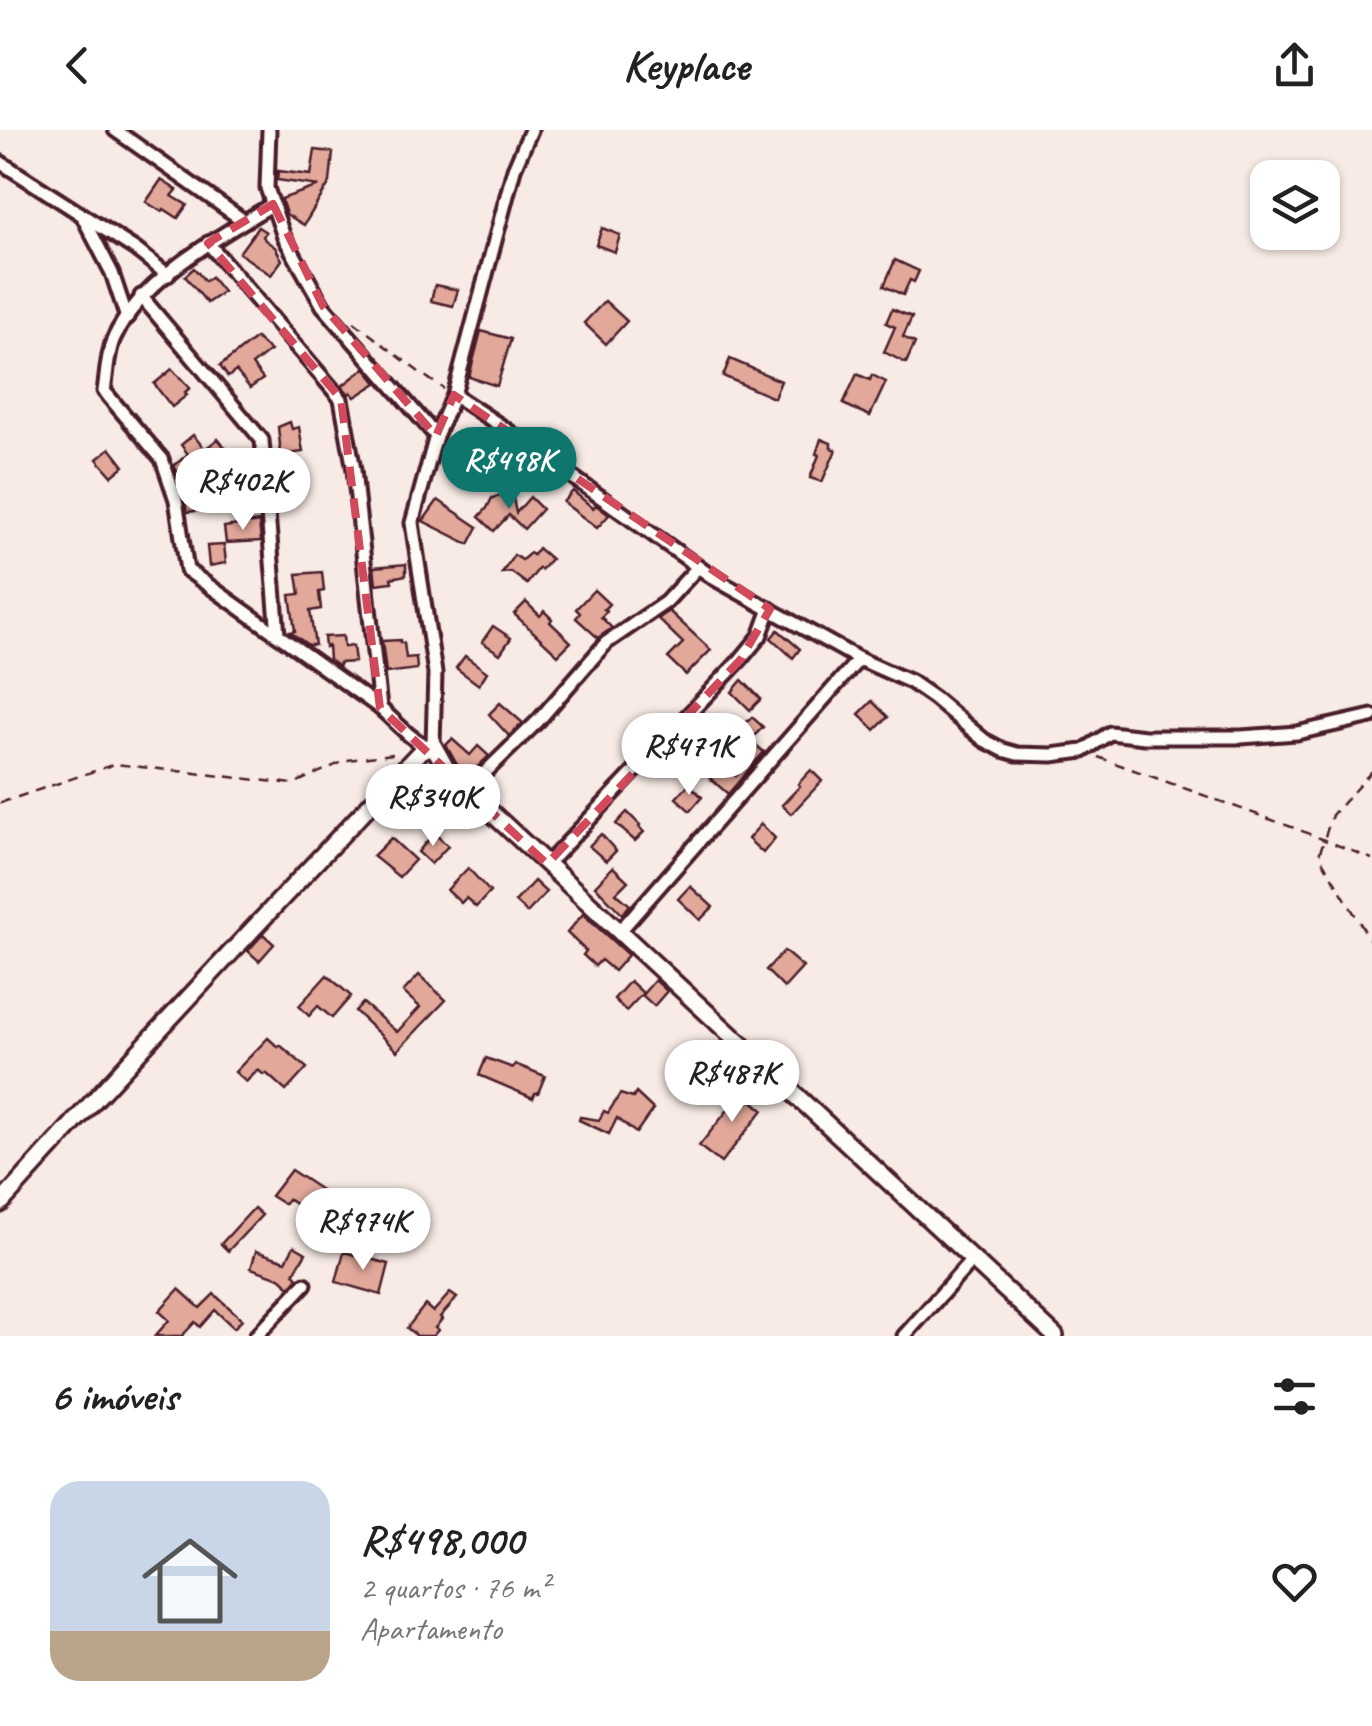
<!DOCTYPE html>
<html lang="pt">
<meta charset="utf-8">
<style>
body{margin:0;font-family:Caveat,sans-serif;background:#f2f2f2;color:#222;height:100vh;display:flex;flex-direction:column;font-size:38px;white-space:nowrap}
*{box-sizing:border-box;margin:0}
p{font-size:32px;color:#767676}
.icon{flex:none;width:55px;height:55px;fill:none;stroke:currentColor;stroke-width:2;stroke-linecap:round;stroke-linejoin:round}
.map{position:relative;height:1206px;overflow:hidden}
.panel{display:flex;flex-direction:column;background:#fff;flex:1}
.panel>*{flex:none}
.controls{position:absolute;left:1250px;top:30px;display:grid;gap:20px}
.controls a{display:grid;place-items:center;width:90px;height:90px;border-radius:20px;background:#fff;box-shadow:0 2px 8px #0004;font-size:50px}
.price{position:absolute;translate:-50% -85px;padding:0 22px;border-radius:35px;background:#fff;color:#222;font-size:32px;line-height:65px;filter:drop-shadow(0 2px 5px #0008)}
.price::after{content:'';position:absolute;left:50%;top:60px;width:30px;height:22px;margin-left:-15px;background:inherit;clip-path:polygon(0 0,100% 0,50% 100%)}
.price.on{background:#0f766e;color:#fff}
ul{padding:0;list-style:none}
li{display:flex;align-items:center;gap:30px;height:250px;padding:0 50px}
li+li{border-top:2px solid #e0e0e0}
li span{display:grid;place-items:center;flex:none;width:280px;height:200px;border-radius:30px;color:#555}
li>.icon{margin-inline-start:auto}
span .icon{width:120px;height:120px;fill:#fffc;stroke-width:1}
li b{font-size:42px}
h2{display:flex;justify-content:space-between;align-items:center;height:120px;padding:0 50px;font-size:42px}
header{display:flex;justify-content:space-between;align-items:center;height:130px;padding:0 50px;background:#fff;font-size:45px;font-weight:600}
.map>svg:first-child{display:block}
</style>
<header><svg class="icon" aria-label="back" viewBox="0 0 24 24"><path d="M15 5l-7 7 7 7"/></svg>Keyplace<svg class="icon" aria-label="share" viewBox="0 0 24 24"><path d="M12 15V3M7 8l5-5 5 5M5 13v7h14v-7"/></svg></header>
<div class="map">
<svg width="1372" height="1206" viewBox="0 0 1372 1206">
<rect width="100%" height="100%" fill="#f8ebe5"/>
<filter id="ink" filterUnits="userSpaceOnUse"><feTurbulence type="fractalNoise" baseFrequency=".01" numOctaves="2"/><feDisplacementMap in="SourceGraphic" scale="20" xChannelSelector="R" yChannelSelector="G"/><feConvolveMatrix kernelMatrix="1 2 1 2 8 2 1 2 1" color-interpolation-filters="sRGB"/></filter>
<g filter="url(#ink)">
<!-- building -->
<g fill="#e2a99b" stroke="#4a1f2b" stroke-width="2.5" fill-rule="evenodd">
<path d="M 315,20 L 333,22 L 330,52 L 304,95 L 286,84 L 281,69 L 319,56 L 277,50 L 278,41 L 311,45 Z"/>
<path d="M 161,50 L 177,60 L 172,66 L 187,75 L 178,88 L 164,79 L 162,82 L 146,72 Z"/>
<path d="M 258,97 L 266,102 L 263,106 L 265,110 L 275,117 L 282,130 L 271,145 L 239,123 Z"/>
<path d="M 602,98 L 620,105 L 615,122 L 596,115 Z"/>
<path d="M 895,130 L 919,141 L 914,152 L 910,150 L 903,165 L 884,156 Z"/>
<path d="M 194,138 L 205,151 L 211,147 L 223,162 L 207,173 L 185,146 Z"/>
<path d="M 435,155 L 458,160 L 453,176 L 431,171 Z"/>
<path d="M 605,171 L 627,191 L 606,214 L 584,193 Z"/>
<path d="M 892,179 L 912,187 L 903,207 L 915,213 L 906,233 L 884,222 L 895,197 L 886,193 Z"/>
<path d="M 481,201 L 511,209 L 497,256 L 469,247 Z"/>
<path d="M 256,208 L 270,221 L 252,235 L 263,249 L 250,258 L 236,241 L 228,247 L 220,236 Z"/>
<path d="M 730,229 L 781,251 L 774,268 L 723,246 Z"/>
<path d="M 365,238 L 377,253 L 355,267 L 351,262 L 349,264 L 342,256 Z"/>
<path d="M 172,239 L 190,258 L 185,262 L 187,265 L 172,277 L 154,254 Z"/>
<path d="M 857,244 L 870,250 L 872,245 L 886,252 L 870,286 L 843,274 Z"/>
<path d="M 290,292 L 292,299 L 299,297 L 303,322 L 288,324 L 289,333 L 278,334 L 280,315 L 278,297 Z"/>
<path d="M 193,305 L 205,319 L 218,309 L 227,320 L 200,342 L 250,337 L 251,349 L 239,350 L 239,354 L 218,356 L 220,378 L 187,382 L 180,352 L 183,351 L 174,336 L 188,324 L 181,315 Z"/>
<path d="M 821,309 L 831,313 L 831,318 L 836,320 L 822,352 L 810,348 L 819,325 L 816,324 Z"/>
<path d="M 110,318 L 124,336 L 112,346 L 97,329 Z"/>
<path d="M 573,361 L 593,378 L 596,375 L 609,385 L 597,398 L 563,372 Z"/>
<path d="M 504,364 L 513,368 L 516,383 L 530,367 L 542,379 L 524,399 L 509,385 L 494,401 L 479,387 L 487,378 L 492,368 Z"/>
<path d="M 438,370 L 478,397 L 469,414 L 423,391 Z"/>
<path d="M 259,392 L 261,411 L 226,413 L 224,397 Z"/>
<path d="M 224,415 L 226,433 L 209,436 L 207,416 Z"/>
<path d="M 538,418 L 551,429 L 541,440 L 539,438 L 527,454 L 511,442 L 502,443 L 514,425 L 522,430 L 530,423 L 533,425 Z"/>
<path d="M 406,434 L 406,445 L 391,448 L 392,452 L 376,454 L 374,437 Z"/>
<path d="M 322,442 L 324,461 L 319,462 L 321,479 L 310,481 L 315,515 L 308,515 L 290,502 L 295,501 L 290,465 L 300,464 L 297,444 Z"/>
<path d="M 594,460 L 609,474 L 604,479 L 607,481 L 601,487 L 612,498 L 598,508 L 576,488 L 580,483 L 576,479 Z"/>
<path d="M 526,472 L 540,486 L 544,481 L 552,489 L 550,492 L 571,512 L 558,525 L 514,484 Z"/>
<path d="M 669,481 L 711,520 L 686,545 L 668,528 L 683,513 L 658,489 Z"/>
<path d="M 493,496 L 511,508 L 500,524 L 482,512 Z"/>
<path d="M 778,500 L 800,519 L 793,528 L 771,508 Z"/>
<path d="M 343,506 L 344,517 L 353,516 L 355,532 L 339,533 L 339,537 L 329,530 L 328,516 L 325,517 L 324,507 Z"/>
<path d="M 400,510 L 400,513 L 404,513 L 406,528 L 416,527 L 417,539 L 386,543 L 382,511 Z"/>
<path d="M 465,526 L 487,542 L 479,555 L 456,538 Z"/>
<path d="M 742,550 L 761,569 L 750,580 L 732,562 Z"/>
<path d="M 872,571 L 888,587 L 875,600 L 859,584 Z"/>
<path d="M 500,573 L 523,593 L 509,606 L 489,584 Z"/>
<path d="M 700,586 L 714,601 L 727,587 L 740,599 L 752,587 L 763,597 L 750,610 L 764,622 L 728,664 L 697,637 L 698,635 L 685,622 L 702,604 L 692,594 ZM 729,610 L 751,630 L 736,646 L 713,625 Z"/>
<path d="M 452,609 L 470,625 L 478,616 L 489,626 L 468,646 L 456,633 L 446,615 Z"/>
<path d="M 425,639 L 445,658 L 434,671 L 411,650 L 420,641 L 422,643 Z"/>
<path d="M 811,640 L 822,651 L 791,684 L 782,675 L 800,656 L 798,654 Z"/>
<path d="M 689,654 L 702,667 L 690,681 L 676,668 Z"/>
<path d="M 627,682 L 640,695 L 639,697 L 644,702 L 635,711 L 616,694 Z"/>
<path d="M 761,694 L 775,708 L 763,723 L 748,709 Z"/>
<path d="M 434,703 L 448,716 L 431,734 L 418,722 Z"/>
<path d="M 601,704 L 616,721 L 606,731 L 589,716 Z"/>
<path d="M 391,708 L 415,730 L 399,747 L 373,726 Z"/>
<path d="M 613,737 L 628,751 L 616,763 L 630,775 L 622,784 L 595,756 Z"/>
<path d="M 468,738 L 490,762 L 476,777 L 466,768 L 461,773 L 447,760 Z"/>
<path d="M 534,751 L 546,762 L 527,783 L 515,772 Z"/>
<path d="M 690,756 L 713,777 L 700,790 L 678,769 Z"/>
<path d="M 583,784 L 628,825 L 614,841 L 601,830 L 595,836 L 583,825 L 586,821 L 567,803 Z"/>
<path d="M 263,804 L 274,814 L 259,831 L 248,821 Z"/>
<path d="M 784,821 L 803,837 L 784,858 L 766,840 Z"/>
<path d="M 327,845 L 351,866 L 332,888 L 318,876 L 309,886 L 299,876 Z"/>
<path d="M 419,845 L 446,870 L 397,921 L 355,881 L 363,873 L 397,902 L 420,877 L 403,862 Z"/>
<path d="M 655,850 L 667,861 L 654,876 L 642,865 Z"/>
<path d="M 630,851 L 643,863 L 626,881 L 614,869 Z"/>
<path d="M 268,908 L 278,917 L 280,915 L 307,938 L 286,961 L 266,943 L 264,945 L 258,940 L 246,952 L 235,942 Z"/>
<path d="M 486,928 L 513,938 L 515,934 L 545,946 L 538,963 L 535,963 L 533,968 L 479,945 Z"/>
<path d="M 743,952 L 752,960 L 747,966 L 763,980 L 721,1033 L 699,1016 L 735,971 L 730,967 Z"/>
<path d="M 636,963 L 653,979 L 636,1003 L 617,988 L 609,1004 L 579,990 L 580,987 L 599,990 L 604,981 L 608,983 L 620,964 L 633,968 Z"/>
<path d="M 291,1040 L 338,1071 L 323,1092 L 288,1069 L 284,1074 L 271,1066 Z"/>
<path d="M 254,1078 L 262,1085 L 228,1121 L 221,1114 Z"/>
<path d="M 294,1116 L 306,1123 L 294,1143 L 298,1148 L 290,1157 L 280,1148 L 251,1138 L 256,1121 L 286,1131 Z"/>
<path d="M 344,1122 L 389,1134 L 381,1165 L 336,1152 Z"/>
<path d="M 179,1159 L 200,1178 L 214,1164 L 242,1189 L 234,1198 L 215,1180 L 200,1197 L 195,1192 L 182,1206 L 155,1206 L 169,1190 L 159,1181 Z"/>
<path d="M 450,1163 L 457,1168 L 440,1187 L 442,1189 L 435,1198 L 438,1200 L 433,1206 L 417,1206 L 407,1198 L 425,1175 L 433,1182 Z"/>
</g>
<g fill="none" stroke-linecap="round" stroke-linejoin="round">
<!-- street casing -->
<g stroke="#4a1f2b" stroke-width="19">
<g id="street">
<path d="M 115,0 L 244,91"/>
<path d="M 269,0 L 267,58 L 284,107 L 323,176 L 436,306"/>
<path d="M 0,32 L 135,119 L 168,145"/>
<path d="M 273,74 C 219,107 142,148 114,208 C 107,223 107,245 104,261 L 162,329 L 176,370 L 187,440 L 380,578 L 409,605 L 427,618"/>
<path d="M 84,89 L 112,143 L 127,188"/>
<path d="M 208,113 L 341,269 L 354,340 L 380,578"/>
<path d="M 141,166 L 262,310 L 278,505"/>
<path d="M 454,265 L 504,298 L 715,449 L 859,529 L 911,552 L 934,568 L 984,610 L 1003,620 L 1017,624 L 1052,625 L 1083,621 L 1110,603 L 1145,607 L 1241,607 L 1297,603 L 1372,586"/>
<path d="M 433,615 L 435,543 L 412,393 L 436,306 L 454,265 L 514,39 L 531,0"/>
<path d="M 467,660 L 538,591 L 606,513 L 666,472 L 698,437"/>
<path d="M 547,734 L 741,529 L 760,506 L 770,479"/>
<path d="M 619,802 L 859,529"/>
<path d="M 256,1206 L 305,1154"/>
<path d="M 904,1206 L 973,1129"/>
</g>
</g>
<!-- secondary casing -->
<g stroke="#4a1f2b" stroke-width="22">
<path id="secondary" d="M 0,1074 C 138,921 279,770 421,621 L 433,615 L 447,640 L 467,660 L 1055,1206"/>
</g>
<!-- path -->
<g stroke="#4a1f2b" stroke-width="2.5" stroke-dasharray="10 8" stroke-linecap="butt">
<path d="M 354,192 L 419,242 L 444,259"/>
<path d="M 1098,627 L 1297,699 L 1372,729"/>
<path d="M 1372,641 L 1332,685 L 1319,725 L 1372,813"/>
<path d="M 0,673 L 115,634 L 293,654 L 347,630 L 400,623"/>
</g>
<!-- street -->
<use href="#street" stroke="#fdfcf7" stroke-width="11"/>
<!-- secondary -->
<use href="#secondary" stroke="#fdfcf7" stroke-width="15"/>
</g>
</g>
<!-- marked area -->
<path fill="none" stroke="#d1495b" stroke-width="8" stroke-dasharray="20 12" stroke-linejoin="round" d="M 273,74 L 323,176 L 436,306 L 454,265 L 770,479 L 741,529 L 547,734 L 380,578 L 341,269 L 208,113 Z"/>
</svg>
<div class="controls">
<a><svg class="icon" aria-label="layers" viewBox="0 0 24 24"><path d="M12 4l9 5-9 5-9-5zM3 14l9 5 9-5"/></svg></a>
</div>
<b class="price on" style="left:509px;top:382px">R$498K</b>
<b class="price" style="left:243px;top:403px">R$402K</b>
<b class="price" style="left:689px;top:668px">R$471K</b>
<b class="price" style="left:433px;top:719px">R$340K</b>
<b class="price" style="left:732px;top:995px">R$487K</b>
<b class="price" style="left:363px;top:1143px">R$974K</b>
</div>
<section class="panel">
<h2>6 imóveis<svg class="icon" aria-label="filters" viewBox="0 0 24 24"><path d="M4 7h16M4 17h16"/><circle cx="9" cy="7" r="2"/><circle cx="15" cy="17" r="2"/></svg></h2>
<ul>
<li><span style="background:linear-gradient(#c9d6e8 75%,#b9a48a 0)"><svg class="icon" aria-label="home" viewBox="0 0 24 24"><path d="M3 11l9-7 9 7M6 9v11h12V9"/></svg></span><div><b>R$498,000</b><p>2 quartos · 76 m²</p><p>Apartamento</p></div><svg class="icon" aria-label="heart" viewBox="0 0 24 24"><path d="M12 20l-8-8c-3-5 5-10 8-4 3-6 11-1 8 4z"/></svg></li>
</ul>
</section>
